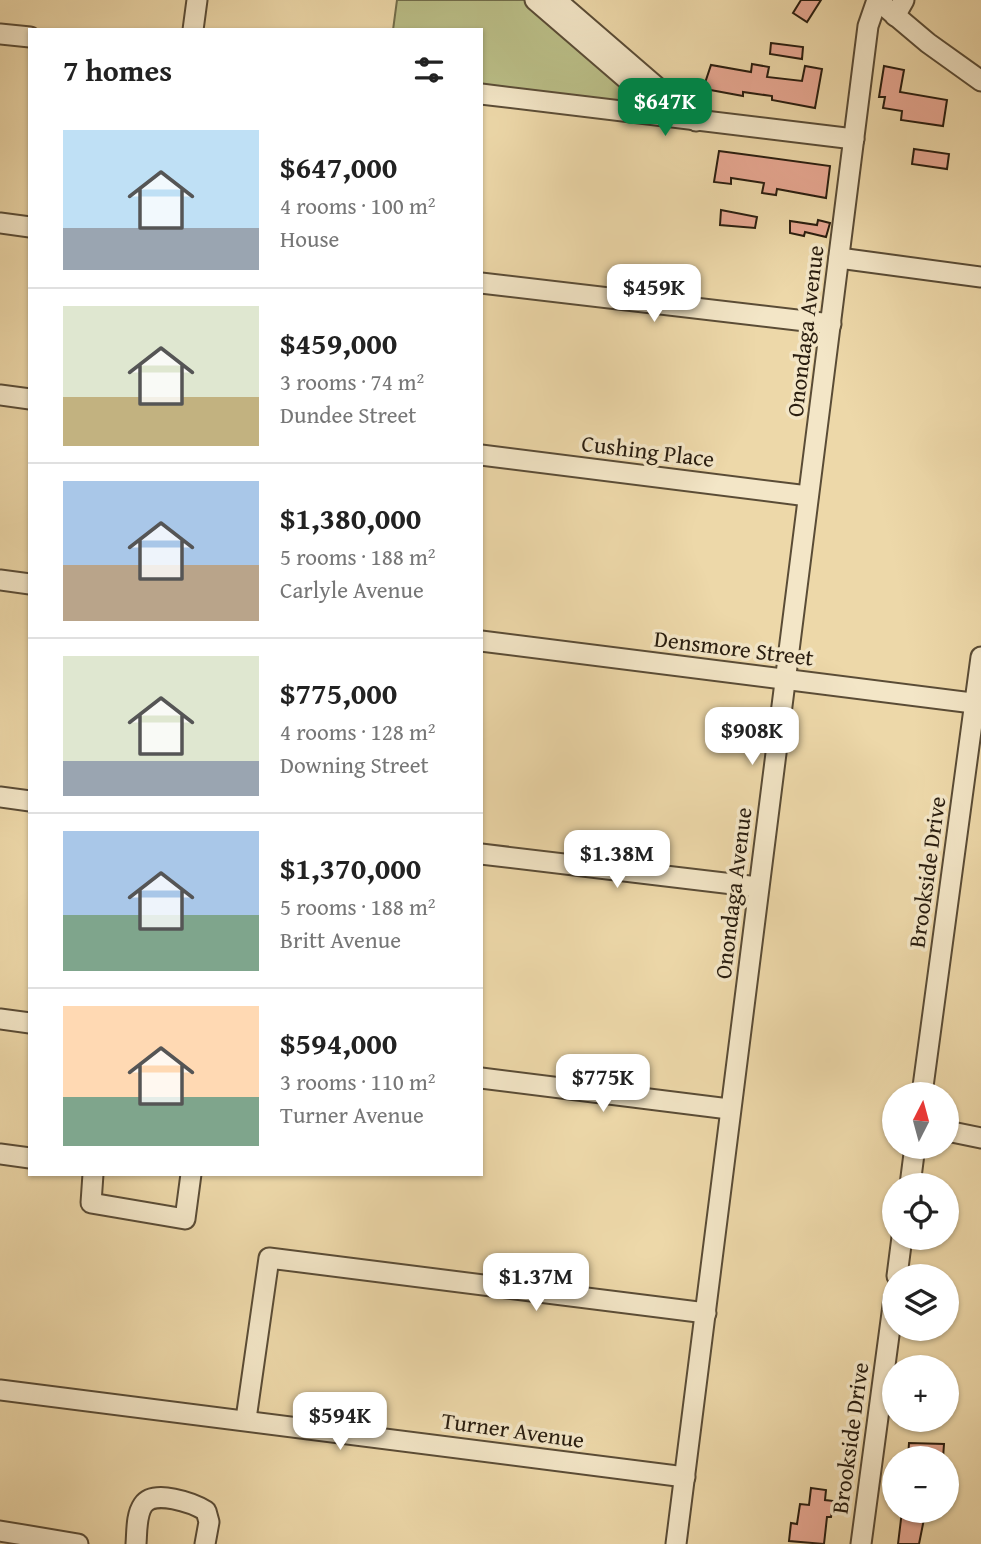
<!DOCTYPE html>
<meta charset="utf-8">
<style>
body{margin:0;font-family:"Gentium Book Plus",serif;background:#f2f2f2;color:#222;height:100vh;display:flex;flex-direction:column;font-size:26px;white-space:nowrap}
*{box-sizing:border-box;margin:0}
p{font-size:23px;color:#767676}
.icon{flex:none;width:38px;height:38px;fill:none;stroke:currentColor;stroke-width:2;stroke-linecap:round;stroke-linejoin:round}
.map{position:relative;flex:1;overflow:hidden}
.drawer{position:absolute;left:28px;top:28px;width:455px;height:1148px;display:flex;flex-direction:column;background:#fff;border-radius:0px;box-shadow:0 2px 5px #0004}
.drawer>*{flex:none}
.needle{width:46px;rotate:6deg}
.buttons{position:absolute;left:882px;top:1082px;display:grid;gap:14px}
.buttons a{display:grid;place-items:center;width:77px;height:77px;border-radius:50%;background:#fff;box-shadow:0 2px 5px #0004;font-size:35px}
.price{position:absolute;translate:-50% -60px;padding:0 16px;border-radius:14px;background:#fff;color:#222;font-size:23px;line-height:46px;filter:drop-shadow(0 2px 4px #0008)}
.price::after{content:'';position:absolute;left:50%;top:42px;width:21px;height:16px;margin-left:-10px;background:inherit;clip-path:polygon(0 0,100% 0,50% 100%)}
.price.current{background:#0b8043;color:#fff}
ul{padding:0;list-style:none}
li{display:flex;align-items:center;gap:21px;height:175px;padding:0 35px}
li+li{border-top:2px solid #e0e0e0}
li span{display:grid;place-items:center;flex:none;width:196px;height:140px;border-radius:0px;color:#555}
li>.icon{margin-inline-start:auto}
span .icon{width:84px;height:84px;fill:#fffc;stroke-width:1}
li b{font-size:30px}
h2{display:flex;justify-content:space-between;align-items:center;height:84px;padding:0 35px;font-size:30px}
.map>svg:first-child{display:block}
</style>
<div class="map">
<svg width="981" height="1544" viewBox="0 0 981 1544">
<rect width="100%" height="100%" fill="#edd8a9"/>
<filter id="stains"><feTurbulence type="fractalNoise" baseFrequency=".00286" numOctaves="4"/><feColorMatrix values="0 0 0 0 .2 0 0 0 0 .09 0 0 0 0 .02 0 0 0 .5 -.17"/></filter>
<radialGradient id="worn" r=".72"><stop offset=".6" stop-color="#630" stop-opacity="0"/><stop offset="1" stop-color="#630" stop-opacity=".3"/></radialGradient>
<!-- green -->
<path fill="#babe87" stroke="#726e4b" stroke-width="2" d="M 397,0 L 525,0 L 635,94 L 636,101 L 634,103 L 481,85 L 481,30 L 393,30 Z"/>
<!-- building -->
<g fill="#e8a893" stroke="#291d0f" stroke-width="2">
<path d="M 801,0 L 821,0 L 807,22 L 793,13 Z"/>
<path d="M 771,43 L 803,47 L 802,59 L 770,54 Z"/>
<path d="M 752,64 L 769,67 L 767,77 L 802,81 L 805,66 L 822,69 L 815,108 L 772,100 L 772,96 L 743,92 L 743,96 L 705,89 L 707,85 L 705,83 L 711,65 L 751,72 Z"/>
<path d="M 884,66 L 904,70 L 900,92 L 947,100 L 943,126 L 901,120 L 902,111 L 883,108 L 885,97 L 879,97 Z"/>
<path d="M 914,149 L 949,154 L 947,169 L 912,164 Z"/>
<path d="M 719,151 L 830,166 L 826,198 L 777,189 L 776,195 L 762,193 L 764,183 L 731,178 L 731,184 L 714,182 Z"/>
<path d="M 721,210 L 757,217 L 755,228 L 720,225 Z"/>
<path d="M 818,220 L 830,223 L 826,237 L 805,232 L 804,236 L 790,233 L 790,221 L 817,225 Z"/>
<path d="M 909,1443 L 944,1444 L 943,1458 L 908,1458 Z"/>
<path d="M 811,1488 L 826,1490 L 825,1500 L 834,1501 L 831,1517 L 827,1517 L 824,1544 L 789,1541 L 791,1523 L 797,1524 L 800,1504 L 809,1505 Z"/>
<path d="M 902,1511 L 925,1514 L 919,1544 L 898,1544 Z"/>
</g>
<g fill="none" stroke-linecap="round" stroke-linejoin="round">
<!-- minor casing -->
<g stroke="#5a4c36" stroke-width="23">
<g id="minor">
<path d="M 535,0 L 651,100"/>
<path d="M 556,0 L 696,121"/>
<path d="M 877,0 L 928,43 L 981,81"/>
<path d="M 895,16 L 904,0"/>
<path d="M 193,30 L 197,0"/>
<path d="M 0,34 L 30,37"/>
<path d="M 481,94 L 854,139"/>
<path d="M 0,223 L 30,227"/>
<path d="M 839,258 L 981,277"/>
<path d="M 481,283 L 831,324"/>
<path d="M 0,395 L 30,399"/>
<path d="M 481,455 L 808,496"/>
<path d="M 0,580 L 30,584"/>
<path d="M 481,641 L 981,704"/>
<path d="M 0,797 L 30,801"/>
<path d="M 481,854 L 758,887"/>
<path d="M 0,1019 L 30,1023"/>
<path d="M 481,1078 L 729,1109"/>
<path d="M 922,1094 L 981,657"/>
<path d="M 947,1131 L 981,1138"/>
<path d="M 0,1154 L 30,1158"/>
<path d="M 93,1174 L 91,1203 L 185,1219 L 191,1174"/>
<path d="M 910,1185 L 915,1146"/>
<path d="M 897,1276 L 902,1237"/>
<path d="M 0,1390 L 685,1477"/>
<path d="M 246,1419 L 269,1258 L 706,1313"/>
<path d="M 0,1531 L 78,1544"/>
<path d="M 136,1544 C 137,1532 136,1515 143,1505 C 154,1489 193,1503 206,1511 L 209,1522 L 205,1544"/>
<path d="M 676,1544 L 868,26 L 877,0"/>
<path d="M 861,1544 L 894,1298"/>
</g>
</g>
<!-- minor -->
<use href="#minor" stroke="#f3e6c7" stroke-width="19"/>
</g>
<g text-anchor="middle" stroke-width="7" stroke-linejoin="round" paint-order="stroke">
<!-- street labels -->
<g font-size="23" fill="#291d0f" stroke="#f3e6c7">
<text transform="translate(805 331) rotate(-83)" y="8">Onondaga Avenue</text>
<text transform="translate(648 451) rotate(7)" y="8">Cushing Place</text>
<text transform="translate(734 648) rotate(7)" y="8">Densmore Street</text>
<text transform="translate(927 872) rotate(-82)" y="8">Brookside Drive</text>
<text transform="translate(733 893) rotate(-83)" y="8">Onondaga Avenue</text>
<text transform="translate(513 1430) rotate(8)" y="8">Turner Avenue</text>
<text transform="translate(850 1438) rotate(-82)" y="8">Brookside Drive</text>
</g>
</g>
<rect width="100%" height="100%" filter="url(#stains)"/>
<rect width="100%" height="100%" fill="url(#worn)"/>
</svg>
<div class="buttons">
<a><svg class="needle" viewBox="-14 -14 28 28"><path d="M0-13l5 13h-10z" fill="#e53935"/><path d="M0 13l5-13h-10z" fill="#767676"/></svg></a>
<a><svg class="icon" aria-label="locate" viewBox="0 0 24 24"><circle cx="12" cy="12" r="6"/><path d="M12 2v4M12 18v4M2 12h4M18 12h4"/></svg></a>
<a><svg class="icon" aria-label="layers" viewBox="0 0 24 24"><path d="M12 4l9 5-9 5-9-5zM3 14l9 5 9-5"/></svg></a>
<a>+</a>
<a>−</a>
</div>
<b class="price current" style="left:665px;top:138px">$647K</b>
<b class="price" style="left:654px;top:324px">$459K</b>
<b class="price" style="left:752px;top:767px">$908K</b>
<b class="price" style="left:617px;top:890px">$1.38M</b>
<b class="price" style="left:603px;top:1114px">$775K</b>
<b class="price" style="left:536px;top:1313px">$1.37M</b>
<b class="price" style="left:340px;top:1452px">$594K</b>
<section class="drawer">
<h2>7 homes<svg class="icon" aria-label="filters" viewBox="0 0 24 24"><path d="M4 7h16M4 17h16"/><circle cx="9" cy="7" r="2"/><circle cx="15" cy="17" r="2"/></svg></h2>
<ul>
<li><span style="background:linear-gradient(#bfe0f5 70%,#9aa5b1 0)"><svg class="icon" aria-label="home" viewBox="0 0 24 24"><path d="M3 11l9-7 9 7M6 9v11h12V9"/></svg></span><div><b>$647,000</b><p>4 rooms · 100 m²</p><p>House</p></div></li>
<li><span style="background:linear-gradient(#dfe7d0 65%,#c2b280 0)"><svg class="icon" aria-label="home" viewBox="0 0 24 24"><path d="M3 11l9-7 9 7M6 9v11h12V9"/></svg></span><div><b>$459,000</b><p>3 rooms · 74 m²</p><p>Dundee Street</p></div></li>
<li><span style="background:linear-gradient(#a9c7e8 60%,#b9a48a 0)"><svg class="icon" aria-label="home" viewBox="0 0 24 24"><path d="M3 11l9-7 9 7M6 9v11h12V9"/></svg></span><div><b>$1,380,000</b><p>5 rooms · 188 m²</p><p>Carlyle Avenue</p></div></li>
<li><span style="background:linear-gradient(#dfe7d0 75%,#9aa5b1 0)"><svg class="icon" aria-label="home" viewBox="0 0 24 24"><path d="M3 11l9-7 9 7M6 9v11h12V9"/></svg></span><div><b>$775,000</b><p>4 rooms · 128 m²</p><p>Downing Street</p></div></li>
<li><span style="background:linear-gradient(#a9c7e8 60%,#7fa58c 0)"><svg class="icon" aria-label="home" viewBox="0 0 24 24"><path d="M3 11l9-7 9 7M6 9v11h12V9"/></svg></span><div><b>$1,370,000</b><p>5 rooms · 188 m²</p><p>Britt Avenue</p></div></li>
<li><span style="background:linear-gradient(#ffd9b3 65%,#7fa58c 0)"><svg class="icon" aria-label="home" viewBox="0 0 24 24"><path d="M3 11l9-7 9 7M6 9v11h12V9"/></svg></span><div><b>$594,000</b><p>3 rooms · 110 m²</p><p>Turner Avenue</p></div></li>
</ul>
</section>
</div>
